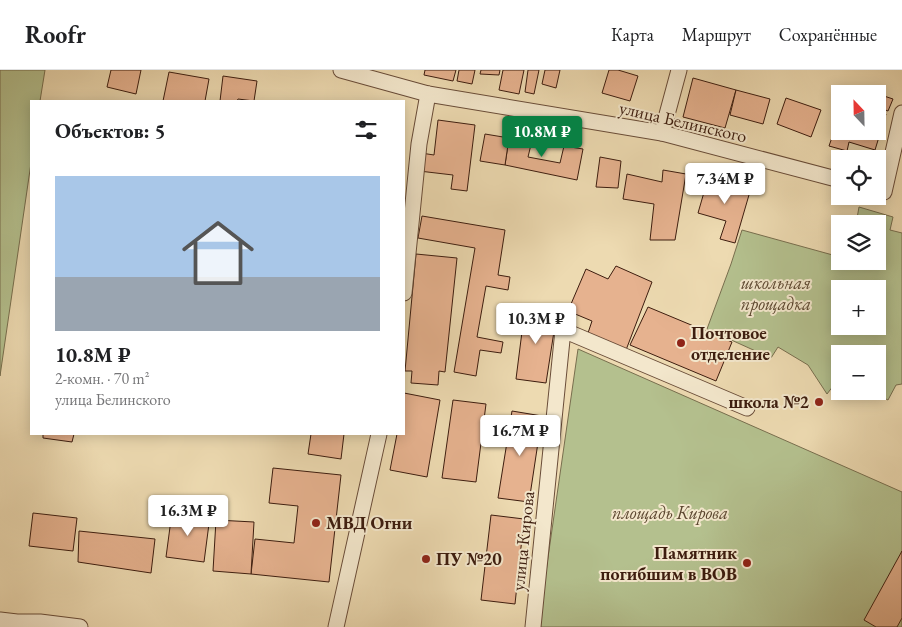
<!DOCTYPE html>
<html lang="ru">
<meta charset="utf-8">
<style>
body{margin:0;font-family:"EB Garamond",serif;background:#f2f2f2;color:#202124;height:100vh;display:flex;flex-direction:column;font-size:19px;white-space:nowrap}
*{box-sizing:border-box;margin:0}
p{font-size:16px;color:#757577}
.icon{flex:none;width:28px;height:28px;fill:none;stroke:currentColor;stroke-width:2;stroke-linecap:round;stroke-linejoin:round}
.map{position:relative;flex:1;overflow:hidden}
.sheet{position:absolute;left:30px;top:30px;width:375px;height:335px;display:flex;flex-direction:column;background:#fff;border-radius:0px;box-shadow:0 2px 12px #0003}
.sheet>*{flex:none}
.needle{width:32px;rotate:338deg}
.buttons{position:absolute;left:831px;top:15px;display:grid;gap:10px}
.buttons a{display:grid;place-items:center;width:55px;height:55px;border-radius:0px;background:#fff;box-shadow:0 2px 12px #0003;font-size:25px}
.price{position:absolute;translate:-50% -42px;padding:0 11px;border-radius:5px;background:#fff;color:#222;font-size:16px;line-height:32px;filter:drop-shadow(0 1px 2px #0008)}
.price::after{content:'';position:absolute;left:50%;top:30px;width:15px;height:11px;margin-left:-8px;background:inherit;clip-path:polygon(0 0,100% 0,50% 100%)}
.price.active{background:#0b8043;color:#fff}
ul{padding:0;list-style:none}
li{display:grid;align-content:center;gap:10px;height:265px;padding:0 25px}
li+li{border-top:1px solid #e0e0e0}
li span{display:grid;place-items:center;height:155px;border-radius:0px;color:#555}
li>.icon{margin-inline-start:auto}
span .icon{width:90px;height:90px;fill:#fffc;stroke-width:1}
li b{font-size:21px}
h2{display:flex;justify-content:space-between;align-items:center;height:60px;padding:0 25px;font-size:21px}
header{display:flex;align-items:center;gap:30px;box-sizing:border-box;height:70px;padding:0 25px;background:#fff;border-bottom:1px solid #e0e0e0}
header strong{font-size:24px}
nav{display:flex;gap:28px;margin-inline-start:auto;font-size:18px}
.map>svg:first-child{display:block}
</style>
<header>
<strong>Roofr</strong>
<nav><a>Карта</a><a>Маршрут</a><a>Сохранённые</a></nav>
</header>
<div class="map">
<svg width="902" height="557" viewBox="0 0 902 557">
<rect width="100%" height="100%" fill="#eddab1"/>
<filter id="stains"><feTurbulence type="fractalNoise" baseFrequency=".004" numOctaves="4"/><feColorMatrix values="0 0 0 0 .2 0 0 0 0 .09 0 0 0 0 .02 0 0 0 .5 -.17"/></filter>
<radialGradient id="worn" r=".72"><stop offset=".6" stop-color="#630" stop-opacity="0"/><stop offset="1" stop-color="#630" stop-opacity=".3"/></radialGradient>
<!-- green -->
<g fill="#b4c08e" stroke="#786e4e" fill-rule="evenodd">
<path d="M 0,0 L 45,0 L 40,31 L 31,31 L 31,93 L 0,306 Z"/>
<path d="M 859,137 L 893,147 L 890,160 L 902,163 L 902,314 L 896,315 L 888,330 L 870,321 L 878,321 L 878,284 L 840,284 L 840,307 L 827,324 L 808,295 L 778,277 L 771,288 L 707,259 L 731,194 L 742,160 L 840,187 L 840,191 L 878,191 L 878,154 L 856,154 ZM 840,219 L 878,219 L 878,256 L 840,256 Z"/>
<path d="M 578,279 L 902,422 L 902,557 L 538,557 Z"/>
</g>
<!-- building -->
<g fill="#e6b28f" stroke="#3d1d0f">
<path d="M 111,0 L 141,0 L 136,24 L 107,17 Z"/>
<path d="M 425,0 L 456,0 L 453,11 L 424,5 Z"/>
<path d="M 459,0 L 475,0 L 472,14 L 457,11 Z"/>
<path d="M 481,0 L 500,0 L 499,5 L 480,4 Z"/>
<path d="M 503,0 L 524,0 L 519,24 L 499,20 Z"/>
<path d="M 528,0 L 539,0 L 534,24 L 525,22 Z"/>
<path d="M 545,0 L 560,0 L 556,18 L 542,14 Z"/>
<path d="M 609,0 L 618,0 L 638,6 L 630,31 L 602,23 Z"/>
<path d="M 169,2 L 209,9 L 205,31 L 163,31 Z"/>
<path d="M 223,6 L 257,11 L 254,31 L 238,29 L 237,31 L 220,31 Z"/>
<path d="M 693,8 L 736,20 L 725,58 L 683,47 Z"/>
<path d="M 863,19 L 893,29 L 888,41 L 878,37 L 878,24 L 862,24 Z"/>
<path d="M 736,20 L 770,29 L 763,54 L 730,45 Z"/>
<path d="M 786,28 L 821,40 L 811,67 L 777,54 Z"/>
<path d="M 878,41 L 886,44 L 875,80 L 849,72 L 847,81 L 829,76 L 836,56 L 840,57 L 840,61 L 878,61 Z"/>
<path d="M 438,50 L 475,55 L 467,121 L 451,119 L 453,105 L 419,101 L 421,83 L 434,85 Z"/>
<path d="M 519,59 L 534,62 L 528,87 L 560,93 L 564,76 L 583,79 L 577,110 L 505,95 L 509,68 L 516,69 Z"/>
<path d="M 485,64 L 509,68 L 505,95 L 480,91 Z"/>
<path d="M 600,87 L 621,91 L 618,118 L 596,117 Z"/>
<path d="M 663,100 L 686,104 L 675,170 L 650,170 L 654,134 L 623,129 L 627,104 L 662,112 Z"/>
<path d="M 709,105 L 751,118 L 735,173 L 720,169 L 726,151 L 698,143 Z"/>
<path d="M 422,146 L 505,160 L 498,205 L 510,207 L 508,220 L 486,216 L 477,267 L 503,272 L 501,283 L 480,280 L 476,306 L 454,302 L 475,178 L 418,168 Z"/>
<path d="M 416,184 L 457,188 L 445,302 L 439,301 L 438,315 L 411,313 L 412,301 L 405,301 Z"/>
<path d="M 616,196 L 652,212 L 626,280 L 588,263 L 592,251 L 568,241 L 586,199 L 608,209 Z"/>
<path d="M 648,237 L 732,272 L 716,311 L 630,275 Z"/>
<path d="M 525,238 L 557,242 L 546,313 L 516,309 Z"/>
<path d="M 404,323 L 440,330 L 427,407 L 390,400 L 397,364 L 404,364 Z"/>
<path d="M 453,330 L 486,334 L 476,412 L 442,408 Z"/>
<path d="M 512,341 L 542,346 L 529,432 L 498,428 Z"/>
<path d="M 43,364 L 74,364 L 72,372 L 43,368 Z"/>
<path d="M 311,364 L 344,364 L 341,389 L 308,384 Z"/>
<path d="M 273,398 L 341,405 L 329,512 L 251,504 L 255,469 L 294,473 L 298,436 L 269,433 Z"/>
<path d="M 172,442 L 210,446 L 204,492 L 166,487 Z"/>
<path d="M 33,443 L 77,448 L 73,481 L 29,476 Z"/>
<path d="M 491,445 L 524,449 L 515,534 L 481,530 Z"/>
<path d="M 216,450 L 254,452 L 251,504 L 213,501 Z"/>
<path d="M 79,461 L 155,469 L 151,503 L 78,492 Z"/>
<path d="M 902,481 L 902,548 L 897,557 L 876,557 L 864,550 Z"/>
</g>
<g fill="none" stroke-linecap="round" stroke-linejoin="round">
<!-- minor casing -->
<g stroke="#694c38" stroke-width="17">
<g id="minor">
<path d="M 341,0 L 428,24 L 662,63 L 840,110"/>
<path d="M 662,63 L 679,0"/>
<path d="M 878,120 L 884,122 L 902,43"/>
<path d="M 404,223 L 419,74 L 428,24"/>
<path d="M 0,550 L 17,552 L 40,552 L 80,557"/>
<path d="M 336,557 L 379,364"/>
<path d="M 533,557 L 563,260 L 747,338"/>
</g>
</g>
<!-- minor -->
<use href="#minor" stroke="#f3e7cc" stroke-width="15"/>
</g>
<!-- markers -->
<g fill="#8f2418" stroke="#f3e7cc" stroke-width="2">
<circle cx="681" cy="273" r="5"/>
<circle cx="819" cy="332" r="5"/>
<circle cx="316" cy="453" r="5"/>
<circle cx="426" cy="489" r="5"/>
<circle cx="747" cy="493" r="5"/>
</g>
<g text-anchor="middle" stroke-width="4" stroke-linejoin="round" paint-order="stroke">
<!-- street labels -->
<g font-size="18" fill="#3d1d0f" stroke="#f3e7cc">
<text transform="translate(683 52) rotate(13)" y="6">улица Белинского</text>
<text transform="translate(523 471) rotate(-84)" y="6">улица Кирова</text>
</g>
<!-- park labels -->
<g font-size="18" font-style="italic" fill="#5b462f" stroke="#f3e7cc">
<text x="776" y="219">школьная<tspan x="776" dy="21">прощадка</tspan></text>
<text x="670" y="449">площадь Кирова</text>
</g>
<!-- poi labels -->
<g font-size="18" font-weight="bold" fill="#3d1d0f" stroke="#f3e7cc" text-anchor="start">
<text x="691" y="269">Почтовое<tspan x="691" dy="21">отделение</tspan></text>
<text x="809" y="338" text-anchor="end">школа №2</text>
<text x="326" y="459">МВД Огни</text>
<text x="737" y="489" text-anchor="end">Памятник<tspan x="737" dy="21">погибшим в ВОВ</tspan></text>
<text x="436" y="495">ПУ №20</text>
</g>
</g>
<rect width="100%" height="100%" filter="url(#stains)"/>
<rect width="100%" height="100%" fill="url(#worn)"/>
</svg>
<div class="buttons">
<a><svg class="needle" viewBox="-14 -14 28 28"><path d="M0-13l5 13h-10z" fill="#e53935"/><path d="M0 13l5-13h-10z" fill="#757577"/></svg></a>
<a><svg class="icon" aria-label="locate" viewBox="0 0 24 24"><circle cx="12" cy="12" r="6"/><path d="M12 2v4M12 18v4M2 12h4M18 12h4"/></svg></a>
<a><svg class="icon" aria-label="layers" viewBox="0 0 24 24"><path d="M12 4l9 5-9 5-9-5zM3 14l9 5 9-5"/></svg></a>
<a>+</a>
<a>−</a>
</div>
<b class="price active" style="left:542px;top:88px">10.8M ₽</b>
<b class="price" style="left:725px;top:135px">7.34M ₽</b>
<b class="price" style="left:536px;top:275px">10.3M ₽</b>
<b class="price" style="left:520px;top:387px">16.7M ₽</b>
<b class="price" style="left:188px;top:467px">16.3M ₽</b>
<section class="sheet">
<h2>Объектов: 5<svg class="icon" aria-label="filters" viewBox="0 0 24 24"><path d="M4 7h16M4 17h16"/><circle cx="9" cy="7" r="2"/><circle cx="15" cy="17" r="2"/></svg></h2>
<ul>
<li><span style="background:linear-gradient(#a9c7e8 65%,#9aa5b1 0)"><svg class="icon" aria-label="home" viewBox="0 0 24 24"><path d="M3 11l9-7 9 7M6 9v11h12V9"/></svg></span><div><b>10.8M ₽</b><p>2-комн. · 70 m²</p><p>улица Белинского</p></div></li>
</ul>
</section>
</div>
